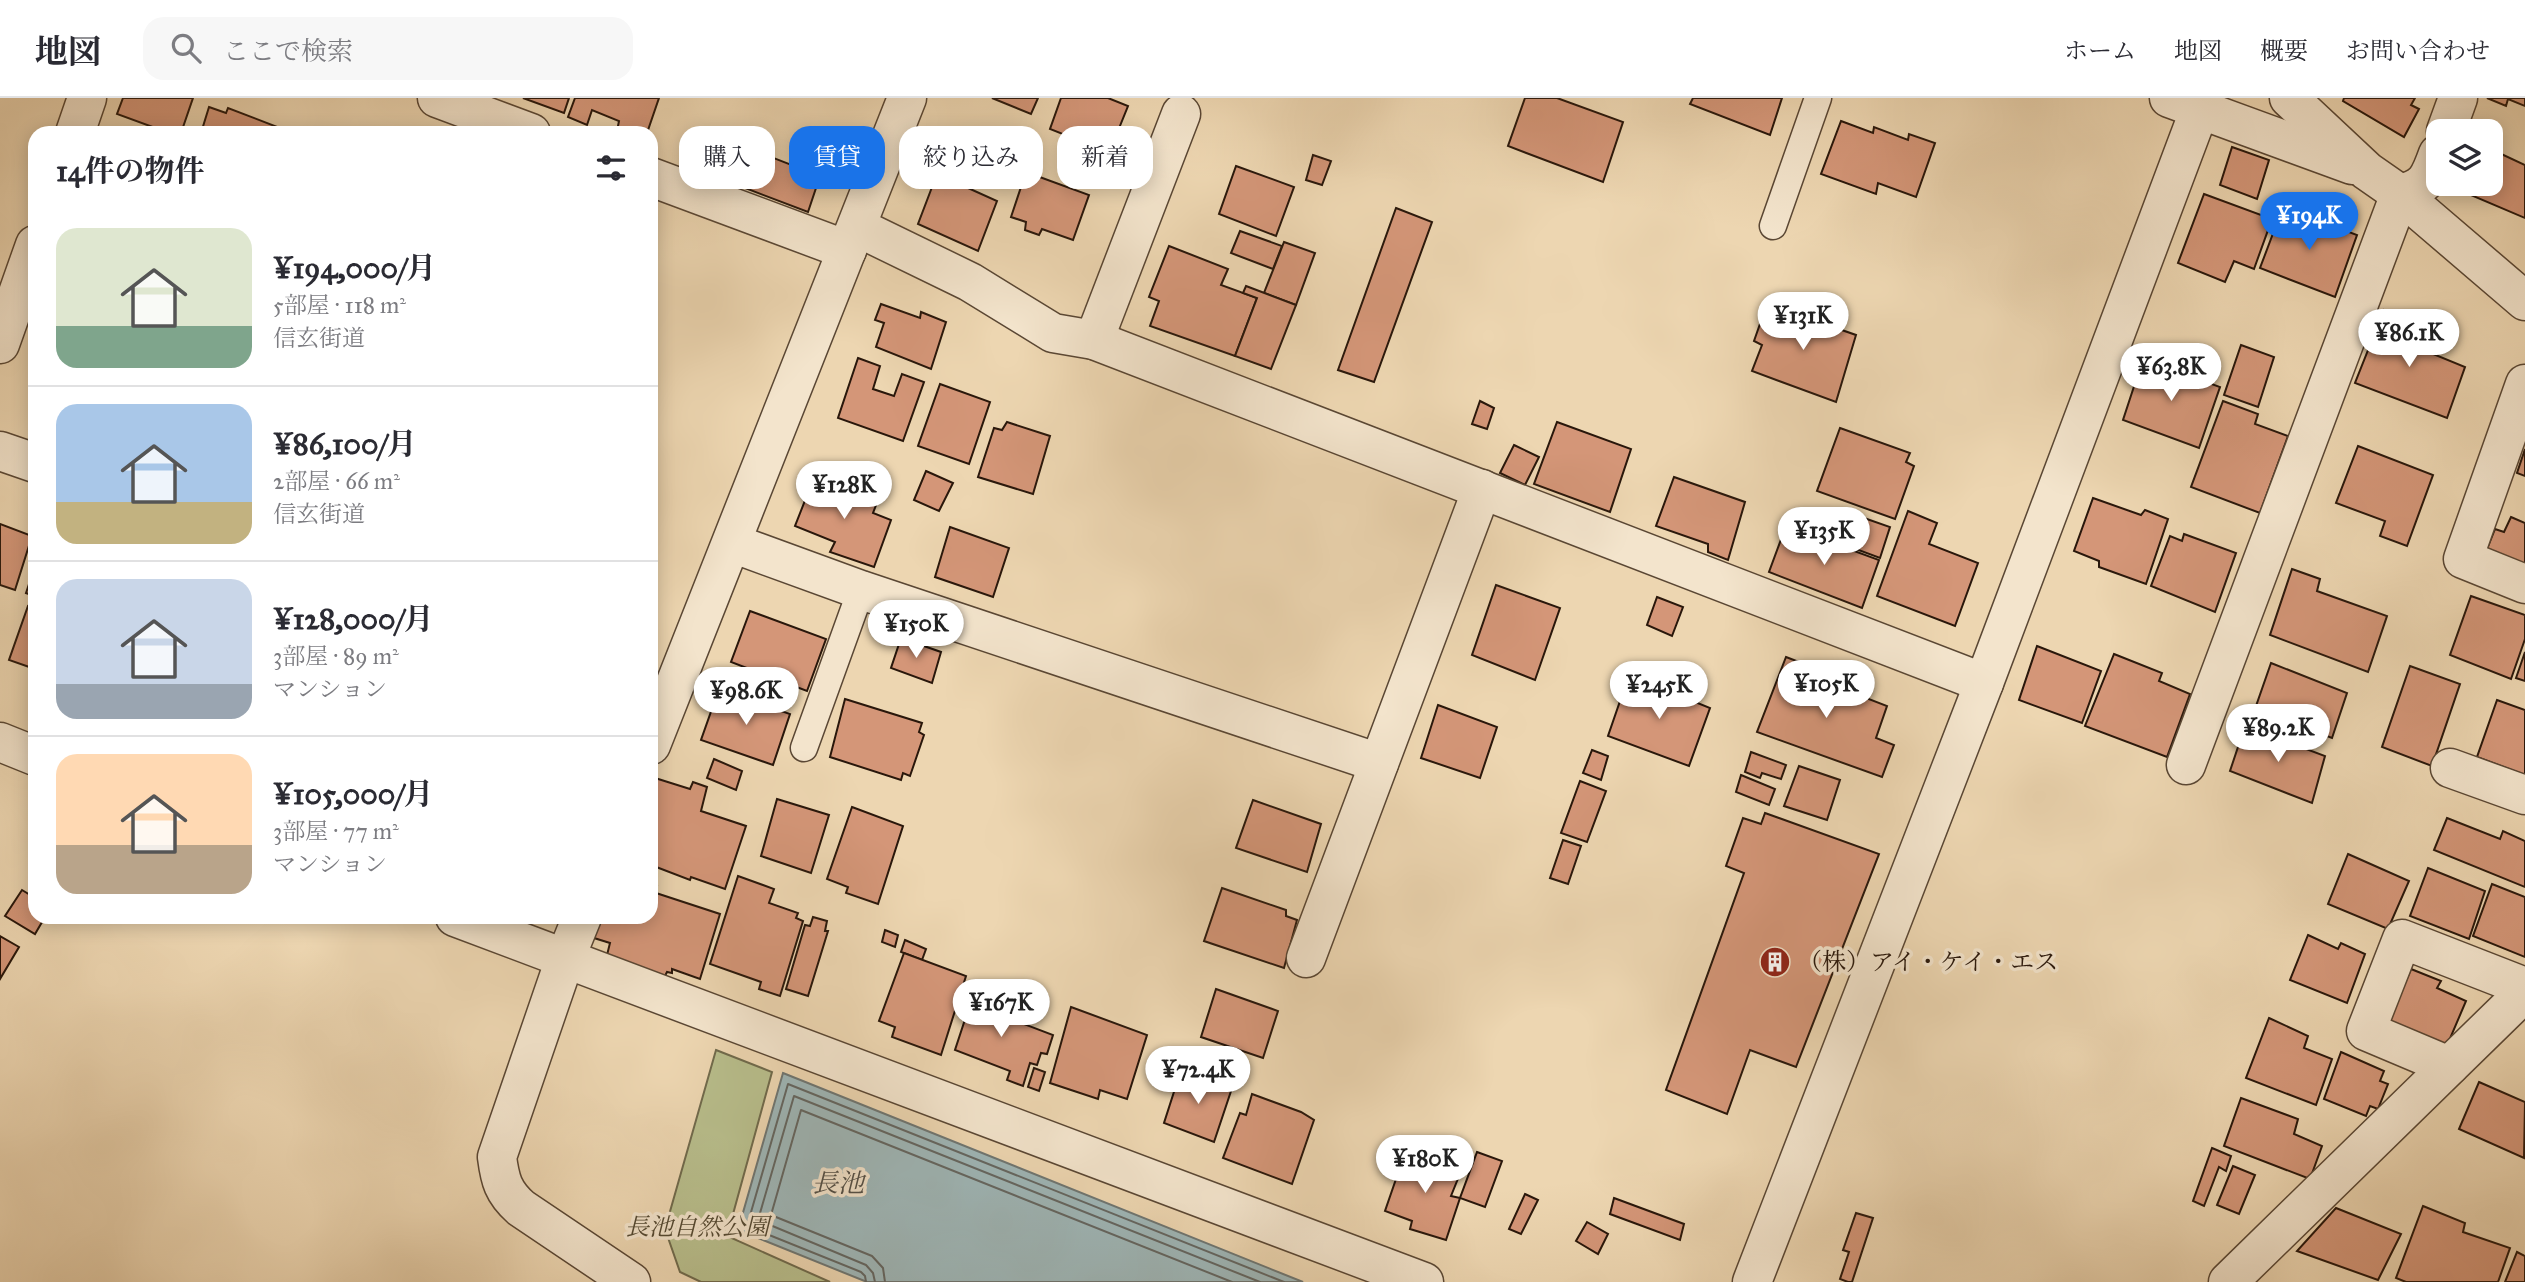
<!DOCTYPE html>
<html lang="ja">
<meta charset="utf-8">
<style>
body{margin:0;font-family:"IM FELL Great Primer","Noto Serif JP",serif;background:#f7f7f7;color:#2b2b33;height:100vh;display:flex;flex-direction:column;font-size:26px;white-space:nowrap}
*{box-sizing:border-box;margin:0}
p{font-size:23px;color:#7c7c81}
.icon{flex:none;width:38px;height:38px;fill:none;stroke:currentColor;stroke-width:2;stroke-linecap:round;stroke-linejoin:round}
.map{position:relative;flex:1;overflow:hidden}
.sheet{position:absolute;left:28px;top:28px;width:630px;height:798px;display:flex;flex-direction:column;background:#fff;border-radius:21px;box-shadow:0 4px 18px #0003}
.sheet>*{flex:none}
.guide{position:absolute;left:679px;top:28px;width:665px;height:63px;display:flex;gap:14px}
.controls{position:absolute;left:2426px;top:21px;display:grid;gap:14px}
.controls a{display:grid;place-items:center;width:77px;height:77px;border-radius:14px;background:#fff;box-shadow:0 4px 18px #0003;font-size:35px}
.price{position:absolute;translate:-50% -60px;padding:0 16px;border-radius:24px;background:#fff;color:#222;font-size:23px;line-height:46px;filter:drop-shadow(0 2px 4px #0008)}
.price::after{content:'';position:absolute;left:50%;top:42px;width:21px;height:16px;margin-left:-10px;background:inherit;clip-path:polygon(0 0,100% 0,50% 100%)}
.price.active{background:#1a73e8;color:#fff}
ul{padding:0;list-style:none}
li{display:flex;align-items:center;gap:21px;height:175px;padding:0 28px}
li+li{border-top:2px solid #e1e1e2}
li span{display:grid;place-items:center;flex:none;width:196px;height:140px;border-radius:21px;color:#555}
li>.icon{margin-inline-start:auto}
span .icon{width:84px;height:84px;fill:#fffc;stroke-width:1}
li b{font-size:30px}
h2{display:flex;justify-content:space-between;align-items:center;height:84px;padding:0 28px;font-size:30px}
.tag{padding:0 24px;border-radius:21px;background:#fff;box-shadow:0 4px 18px #0003;font-size:24px;line-height:63px}
.tag.active{background:#1a73e8;color:#fff}
header{display:flex;align-items:center;gap:42px;box-sizing:border-box;height:98px;padding:0 35px;background:#fff;border-bottom:2px solid #e1e1e2}
header strong{font-size:33px}
nav{display:flex;gap:38px;margin-inline-start:auto;font-size:24px}
.search{width:490px;height:63px;background:#f7f7f7;display:flex;align-items:center;gap:18px;box-sizing:border-box;padding:0 24px;border-radius:21px;color:#7c7c81;font-size:26px}
.map>svg:first-child{display:block}
</style>
<header>
<strong>地図</strong>
<div class="search"><svg class="icon" aria-label="search" viewBox="0 0 24 24"><circle cx="10" cy="10" r="6"/><path d="M15 15l6 6"/></svg>ここで検索</div>
<nav><a>ホーム</a><a>地図</a><a>概要</a><a>お問い合わせ</a></nav>
</header>
<div class="map">
<svg width="2525" height="1184" viewBox="0 0 2525 1184">
<rect width="100%" height="100%" fill="#edd6b1"/>
<filter id="stains"><feTurbulence type="fractalNoise" baseFrequency=".00286" numOctaves="4"/><feColorMatrix values="0 0 0 0 .2 0 0 0 0 .09 0 0 0 0 .02 0 0 0 .5 -.17"/></filter>
<radialGradient id="worn" r=".72"><stop offset=".6" stop-color="#630" stop-opacity="0"/><stop offset="1" stop-color="#630" stop-opacity=".3"/></radialGradient>
<!-- green -->
<path fill="#b8be8c" stroke="#706a4c" stroke-width="2" d="M 716,952 L 772,974 L 727,1138 L 830,1184 L 701,1184 L 680,1174 L 665,1131 Z"/>
<!-- water -->
<path fill="#9eb6b7" stroke="#6f7672" stroke-width="2" d="M 783,975 L 1303,1184 L 867,1184 L 738,1132 Z"/>
<g fill="none" stroke-linecap="round" stroke-linejoin="round">
<!-- shore -->
<g stroke="#646661" stroke-width="2">
<path d="M 866,1184 L 865,1178 L 861,1174 L 747,1128 L 788,986 L 1284,1184"/>
<path d="M 875,1184 L 873,1175 L 866,1167 L 758,1122 L 794,998 L 1260,1184"/>
<path d="M 885,1184 L 883,1170 L 872,1158 L 771,1117 L 801,1012 L 1232,1184"/>
</g>
</g>
<!-- building -->
<g fill="#d49678" stroke="#29170b" stroke-width="2">
<path d="M 123,0 L 193,0 L 181,35 L 169,35 L 117,16 Z"/>
<path d="M 523,0 L 569,0 L 564,15 Z"/>
<path d="M 575,0 L 659,0 L 647,35 L 621,35 L 617,33 L 619,23 L 592,12 L 587,27 L 568,19 Z"/>
<path d="M 992,0 L 1038,0 L 1031,16 Z"/>
<path d="M 1061,0 L 1108,0 L 1128,8 L 1109,55 L 1085,45 L 1083,51 L 1066,44 L 1068,38 L 1050,31 Z"/>
<path d="M 1525,0 L 1557,0 L 1623,24 L 1603,84 L 1508,48 Z"/>
<path d="M 1693,0 L 1782,0 L 1770,37 L 1690,6 Z"/>
<path d="M 2344,0 L 2415,0 L 2411,7 L 2419,11 L 2404,39 L 2343,3 Z"/>
<path d="M 2487,0 L 2525,0 L 2525,8 L 2508,1 L 2506,8 Z"/>
<path d="M 209,9 L 226,15 L 228,10 L 280,30 L 278,35 L 201,35 Z"/>
<path d="M 1841,23 L 1873,35 L 1874,29 L 1908,42 L 1909,36 L 1935,45 L 1916,99 L 1878,85 L 1876,96 L 1821,76 Z"/>
<path d="M 2490,44 L 2500,49 L 2497,54 L 2525,67 L 2525,120 L 2459,92 L 2461,86 L 2490,86 Z"/>
<path d="M 2232,49 L 2269,62 L 2257,101 L 2220,87 Z"/>
<path d="M 758,54 L 820,78 L 808,114 L 745,90 Z"/>
<path d="M 1313,57 L 1331,63 L 1322,87 L 1306,82 Z"/>
<path d="M 1236,68 L 1294,89 L 1276,138 L 1219,116 Z"/>
<path d="M 1026,74 L 1089,97 L 1073,142 L 1042,131 L 1039,137 L 1025,132 L 1026,124 L 1011,119 Z"/>
<path d="M 937,76 L 997,103 L 978,153 L 918,126 Z"/>
<path d="M 2204,96 L 2272,121 L 2254,171 L 2234,163 L 2225,184 L 2178,165 Z"/>
<path d="M 2283,109 L 2357,137 L 2335,199 L 2260,170 Z"/>
<path d="M 1396,110 L 1432,124 L 1374,284 L 1338,272 Z"/>
<path d="M 1240,133 L 1282,148 L 1273,171 L 1231,155 Z"/>
<path d="M 1284,144 L 1315,155 L 1296,207 L 1264,195 Z"/>
<path d="M 1169,148 L 1228,171 L 1221,187 L 1257,200 L 1235,258 L 1150,228 L 1159,203 L 1149,199 Z"/>
<path d="M 1246,188 L 1296,207 L 1271,271 L 1235,258 L 1257,200 L 1243,195 Z"/>
<path d="M 881,206 L 920,220 L 921,214 L 946,224 L 931,271 L 876,249 L 884,225 L 875,222 Z"/>
<path d="M 1767,206 L 1856,237 L 1836,304 L 1752,273 L 1762,247 L 1754,243 Z"/>
<path d="M 2384,212 L 2410,222 L 2405,235 L 2419,241 L 2416,249 L 2465,269 L 2447,320 L 2355,285 Z"/>
<path d="M 2241,247 L 2274,259 L 2258,309 L 2224,297 Z"/>
<path d="M 858,260 L 880,268 L 873,291 L 894,298 L 902,276 L 924,284 L 903,343 L 838,320 Z"/>
<path d="M 2143,261 L 2220,289 L 2199,350 L 2123,322 Z"/>
<path d="M 940,286 L 990,304 L 969,366 L 918,348 Z"/>
<path d="M 1480,303 L 1494,310 L 1487,331 L 1472,326 Z"/>
<path d="M 2223,303 L 2258,316 L 2255,326 L 2288,338 L 2260,415 L 2191,389 Z"/>
<path d="M 1007,324 L 1050,338 L 1033,396 L 978,379 L 994,330 L 1002,332 Z"/>
<path d="M 1557,324 L 1631,351 L 1610,414 L 1534,386 Z"/>
<path d="M 1840,330 L 1910,355 L 1906,364 L 1914,368 L 1895,421 L 1817,393 Z"/>
<path d="M 1514,347 L 1539,359 L 1525,387 L 1500,375 Z"/>
<path d="M 2358,348 L 2433,377 L 2407,448 L 2380,438 L 2385,423 L 2336,405 Z"/>
<path d="M 2525,351 L 2525,378 L 2517,375 Z"/>
<path d="M 926,373 L 953,385 L 939,413 L 914,402 Z"/>
<path d="M 815,377 L 878,402 L 873,415 L 891,422 L 874,469 L 830,454 L 835,444 L 795,428 Z"/>
<path d="M 1674,379 L 1745,404 L 1728,462 L 1708,454 L 1708,446 L 1656,428 Z"/>
<path d="M 2093,400 L 2141,417 L 2145,412 L 2168,421 L 2146,486 L 2099,469 L 2099,463 L 2074,453 Z"/>
<path d="M 1908,413 L 1937,425 L 1929,446 L 1978,465 L 1955,528 L 1877,498 Z"/>
<path d="M 2511,419 L 2525,425 L 2525,466 L 2487,451 L 2495,431 L 2504,434 Z"/>
<path d="M 1864,420 L 1890,429 L 1880,460 L 1853,450 Z"/>
<path d="M 0,426 L 32,438 L 15,492 L 0,487 Z"/>
<path d="M 1786,428 L 1879,462 L 1862,510 L 1769,474 Z"/>
<path d="M 950,429 L 1009,450 L 993,499 L 935,479 Z"/>
<path d="M 2184,436 L 2236,455 L 2215,514 L 2151,488 L 2170,438 L 2182,443 Z"/>
<path d="M 35,468 L 35,498 L 26,495 Z"/>
<path d="M 2292,471 L 2320,481 L 2317,493 L 2387,518 L 2368,574 L 2270,537 Z"/>
<path d="M 1496,487 L 1560,510 L 1535,582 L 1472,557 Z"/>
<path d="M 2471,498 L 2525,517 L 2525,541 L 2511,581 L 2450,557 Z"/>
<path d="M 1657,499 L 1683,509 L 1672,538 L 1647,527 Z"/>
<path d="M 28,508 L 35,510 L 35,571 L 9,562 Z"/>
<path d="M 750,513 L 826,541 L 807,593 L 731,564 Z"/>
<path d="M 901,540 L 941,554 L 932,585 L 891,570 Z"/>
<path d="M 2037,548 L 2101,573 L 2082,625 L 2019,602 Z"/>
<path d="M 2525,554 L 2525,583 L 2516,580 Z"/>
<path d="M 2114,556 L 2162,575 L 2159,583 L 2190,596 L 2167,659 L 2085,628 Z"/>
<path d="M 1786,559 L 1820,572 L 1817,581 L 1887,608 L 1876,640 L 1894,647 L 1882,679 L 1757,634 Z"/>
<path d="M 2271,565 L 2347,595 L 2332,640 L 2255,611 Z"/>
<path d="M 2410,568 L 2460,586 L 2432,668 L 2382,649 Z"/>
<path d="M 1629,577 L 1710,610 L 1689,668 L 1608,638 Z"/>
<path d="M 719,591 L 790,616 L 773,667 L 701,642 Z"/>
<path d="M 845,601 L 922,625 L 919,634 L 924,637 L 910,678 L 903,675 L 901,682 L 830,659 Z"/>
<path d="M 2497,602 L 2525,612 L 2525,677 L 2477,659 Z"/>
<path d="M 1438,607 L 1497,629 L 1480,680 L 1421,660 Z"/>
<path d="M 2245,628 L 2325,658 L 2312,705 L 2230,673 Z"/>
<path d="M 1592,652 L 1608,658 L 1601,682 L 1583,675 Z"/>
<path d="M 1751,654 L 1786,667 L 1781,681 L 1762,675 L 1760,680 L 1745,674 Z"/>
<path d="M 714,661 L 742,673 L 736,692 L 707,680 Z"/>
<path d="M 1799,668 L 1840,682 L 1827,722 L 1784,708 Z"/>
<path d="M 1741,677 L 1775,691 L 1769,707 L 1736,694 Z"/>
<path d="M 655,680 L 690,691 L 693,684 L 707,689 L 701,713 L 746,728 L 725,791 L 691,779 L 690,782 L 651,767 L 651,690 Z"/>
<path d="M 1580,683 L 1606,693 L 1587,744 L 1561,735 Z"/>
<path d="M 777,701 L 829,717 L 811,775 L 761,758 Z"/>
<path d="M 1253,702 L 1321,726 L 1307,774 L 1236,750 Z"/>
<path d="M 852,709 L 903,728 L 878,806 L 846,795 L 848,789 L 827,781 Z"/>
<path d="M 1765,715 L 1879,756 L 1796,969 L 1750,952 L 1727,1016 L 1666,992 L 1744,775 L 1726,768 L 1743,720 L 1761,726 Z"/>
<path d="M 2447,720 L 2500,741 L 2503,733 L 2525,743 L 2525,789 L 2434,752 Z"/>
<path d="M 1563,742 L 1581,748 L 1568,786 L 1550,780 Z"/>
<path d="M 2348,756 L 2409,783 L 2388,831 L 2328,806 Z"/>
<path d="M 2428,770 L 2485,793 L 2469,841 L 2410,818 Z"/>
<path d="M 738,778 L 774,791 L 769,805 L 798,815 L 796,820 L 803,823 L 780,898 L 759,891 L 761,884 L 710,866 Z"/>
<path d="M 2492,786 L 2525,799 L 2525,859 L 2473,838 Z"/>
<path d="M 651,787 L 657,788 L 656,795 L 720,816 L 700,881 L 672,871 L 672,875 L 667,874 L 665,878 L 607,857 L 610,845 L 594,840 L 601,819 L 651,819 Z"/>
<path d="M 1222,790 L 1286,812 L 1286,818 L 1297,822 L 1284,870 L 1204,843 Z"/>
<path d="M 22,792 L 35,800 L 35,819 L 45,819 L 35,836 L 5,818 Z"/>
<path d="M 813,819 L 827,823 L 825,833 L 828,833 L 808,898 L 786,891 L 805,827 L 810,828 Z"/>
<path d="M 885,832 L 898,837 L 895,849 L 882,844 Z"/>
<path d="M 2308,837 L 2338,851 L 2341,845 L 2365,856 L 2347,905 L 2290,882 Z"/>
<path d="M 0,838 L 19,849 L 0,881 Z"/>
<path d="M 905,842 L 926,851 L 922,862 L 901,854 Z"/>
<path d="M 904,855 L 966,878 L 941,957 L 892,939 L 895,929 L 879,923 Z"/>
<path d="M 2411,871 L 2441,883 L 2437,890 L 2466,903 L 2446,950 L 2388,924 Z"/>
<path d="M 1216,891 L 1278,913 L 1263,960 L 1201,939 Z"/>
<path d="M 974,894 L 1002,905 L 1000,917 L 1053,937 L 1047,956 L 1041,955 L 1037,967 L 1030,965 L 1023,988 L 1007,982 L 1010,973 L 955,952 Z"/>
<path d="M 1071,909 L 1147,937 L 1127,1001 L 1100,992 L 1098,1001 L 1050,985 Z"/>
<path d="M 2269,920 L 2308,938 L 2304,950 L 2332,961 L 2316,1007 L 2246,980 Z"/>
<path d="M 2341,954 L 2384,973 L 2380,983 L 2388,986 L 2378,1011 L 2370,1008 L 2366,1018 L 2324,1001 Z"/>
<path d="M 1034,970 L 1045,974 L 1039,993 L 1028,989 Z"/>
<path d="M 1181,972 L 1232,990 L 1214,1044 L 1164,1025 Z"/>
<path d="M 2479,984 L 2525,1004 L 2524,1060 L 2459,1031 Z"/>
<path d="M 1252,996 L 1301,1014 L 1314,1022 L 1292,1086 L 1223,1060 L 1240,1015 L 1246,1017 Z"/>
<path d="M 2241,1000 L 2298,1021 L 2294,1036 L 2322,1048 L 2310,1081 L 2224,1048 Z"/>
<path d="M 2212,1050 L 2231,1058 L 2226,1073 L 2219,1069 L 2204,1108 L 2193,1103 Z"/>
<path d="M 1406,1052 L 1461,1073 L 1451,1098 L 1460,1100 L 1446,1142 L 1410,1131 L 1412,1123 L 1385,1113 Z"/>
<path d="M 1477,1054 L 1502,1063 L 1485,1109 L 1460,1100 Z"/>
<path d="M 2233,1068 L 2255,1077 L 2239,1116 L 2217,1107 Z"/>
<path d="M 1525,1096 L 1538,1102 L 1521,1136 L 1509,1131 Z"/>
<path d="M 1614,1100 L 1684,1126 L 1680,1142 L 1610,1116 Z"/>
<path d="M 2423,1108 L 2465,1125 L 2463,1134 L 2510,1150 L 2498,1184 L 2406,1184 L 2396,1180 Z"/>
<path d="M 2336,1110 L 2401,1136 L 2378,1182 L 2297,1153 Z"/>
<path d="M 1856,1115 L 1873,1120 L 1852,1184 L 1848,1184 L 1840,1181 L 1849,1154 L 1843,1152 Z"/>
<path d="M 1587,1124 L 1608,1136 L 1598,1156 L 1576,1143 Z"/>
<path d="M 2517,1154 L 2525,1158 L 2525,1184 L 2505,1184 Z"/>
</g>
<g fill="none" stroke-linecap="round" stroke-linejoin="round">
<!-- service casing -->
<g stroke="#5a4734" stroke-width="29">
<g id="service">
<path d="M 1773,128 L 1818,0"/>
<path d="M 804,650 L 861,492"/>
</g>
</g>
<!-- minor casing -->
<g stroke="#5a4734" stroke-width="41">
<g id="minor">
<path d="M 437,0 L 531,35"/>
<path d="M 2169,0 L 2352,67"/>
<path d="M 2289,0 L 2367,73 L 2400,96 L 2525,203"/>
<path d="M 2446,33 L 2458,0"/>
<path d="M 75,35 L 87,0"/>
<path d="M 651,79 L 847,152"/>
<path d="M 857,129 L 970,184 L 1053,235 L 1094,242 L 1984,585"/>
<path d="M 1094,242 L 1181,16"/>
<path d="M 0,246 L 35,147"/>
<path d="M 2525,286 L 2463,461 L 2525,486"/>
<path d="M 0,353 L 35,365"/>
<path d="M 732,445 L 861,492 L 1379,665"/>
<path d="M 651,647 L 907,0"/>
<path d="M 2186,667 L 2400,96 C 2426,89 2429,81 2438,56"/>
<path d="M 2450,670 L 2525,697"/>
<path d="M 582,819 L 565,861 L 497,1059 C 500,1082 503,1094 521,1110 L 631,1184"/>
<path d="M 1306,860 L 1482,391"/>
<path d="M 2449,968 L 2366,933 L 2402,841 L 2525,889"/>
<path d="M 1752,1184 L 1984,585 L 2204,0"/>
<path d="M 2228,1184 L 2525,894"/>
</g>
</g>
<!-- tertiary casing -->
<g stroke="#5a4734" stroke-width="41">
<g id="tertiary">
<path d="M 0,644 L 35,658"/>
<path d="M 455,819 L 1424,1184"/>
</g>
</g>
<!-- service -->
<use href="#service" stroke="#f3e4cc" stroke-width="26"/>
<!-- minor -->
<use href="#minor" stroke="#f3e4cc" stroke-width="38"/>
<!-- tertiary -->
<use href="#tertiary" stroke="#f3e4cc" stroke-width="38"/>
</g>
<!-- icons -->
<defs>
<g id="building-disc" transform="scale(1.575)"><circle r="9.5" fill="#8f2418" stroke="#f3e4cc"/><path d="M-4-6H4V6H1V3H-1V6H-4ZM-2.5-4.3h1.7v1.8h-1.7ZM.8-4.3h1.7v1.8H.8ZM-2.5-1h1.7V.8h-1.7ZM.8-1h1.7V.8H.8Z" fill="#fff"/></g>
</defs>
<g fill-rule="evenodd">
<use href="#building-disc" x="1775" y="864"/>
</g>
<g text-anchor="middle" stroke-width="7" stroke-linejoin="round" paint-order="stroke">
<!-- poi labels -->
<g font-size="24" fill="#29170b" stroke="#f3e4cc" text-anchor="start">
<text x="1798" y="872">（株）アイ・ケイ・エス</text>
</g>
<!-- park labels -->
<g font-size="24" font-style="italic" fill="#544932" stroke="#f3e4cc">
<text x="697" y="1137">長池自然公園</text>
</g>
<!-- water labels -->
<g font-size="26" font-style="italic" fill="#524f47" stroke="#f3e4cc">
<text x="838" y="1094">長池</text>
</g>
</g>
<rect width="100%" height="100%" filter="url(#stains)"/>
<rect width="100%" height="100%" fill="url(#worn)"/>
</svg>
<div class="controls">
<a><svg class="icon" aria-label="layers" viewBox="0 0 24 24"><path d="M12 4l9 5-9 5-9-5zM3 14l9 5 9-5"/></svg></a>
</div>
<b class="price active" style="left:2309px;top:154px">¥194K</b>
<b class="price" style="left:1803px;top:254px">¥131K</b>
<b class="price" style="left:2409px;top:271px">¥86.1K</b>
<b class="price" style="left:2171px;top:305px">¥63.8K</b>
<b class="price" style="left:844px;top:423px">¥128K</b>
<b class="price" style="left:1824px;top:469px">¥135K</b>
<b class="price" style="left:916px;top:562px">¥150K</b>
<b class="price" style="left:1826px;top:622px">¥105K</b>
<b class="price" style="left:1659px;top:623px">¥245K</b>
<b class="price" style="left:746px;top:629px">¥98.6K</b>
<b class="price" style="left:2278px;top:666px">¥89.2K</b>
<b class="price" style="left:1001px;top:941px">¥167K</b>
<b class="price" style="left:1198px;top:1008px">¥72.4K</b>
<b class="price" style="left:1425px;top:1097px">¥180K</b>
<div class="guide">
<a class="tag">購入</a>
<a class="tag active">賃貸</a>
<a class="tag">絞り込み</a>
<a class="tag">新着</a>
</div>
<section class="sheet">
<h2>14件の物件<svg class="icon" aria-label="filters" viewBox="0 0 24 24"><path d="M4 7h16M4 17h16"/><circle cx="9" cy="7" r="2"/><circle cx="15" cy="17" r="2"/></svg></h2>
<ul>
<li><span style="background:linear-gradient(#dfe7d0 70%,#7fa58c 0)"><svg class="icon" aria-label="home" viewBox="0 0 24 24"><path d="M3 11l9-7 9 7M6 9v11h12V9"/></svg></span><div><b>¥194,000/月</b><p>5部屋 · 118 m²</p><p>信玄街道</p></div></li>
<li><span style="background:linear-gradient(#a9c7e8 70%,#c2b280 0)"><svg class="icon" aria-label="home" viewBox="0 0 24 24"><path d="M3 11l9-7 9 7M6 9v11h12V9"/></svg></span><div><b>¥86,100/月</b><p>2部屋 · 66 m²</p><p>信玄街道</p></div></li>
<li><span style="background:linear-gradient(#c9d6e8 75%,#9aa5b1 0)"><svg class="icon" aria-label="home" viewBox="0 0 24 24"><path d="M3 11l9-7 9 7M6 9v11h12V9"/></svg></span><div><b>¥128,000/月</b><p>3部屋 · 89 m²</p><p>マンション</p></div></li>
<li><span style="background:linear-gradient(#ffd9b3 65%,#b9a48a 0)"><svg class="icon" aria-label="home" viewBox="0 0 24 24"><path d="M3 11l9-7 9 7M6 9v11h12V9"/></svg></span><div><b>¥105,000/月</b><p>3部屋 · 77 m²</p><p>マンション</p></div></li>
</ul>
</section>
</div>
